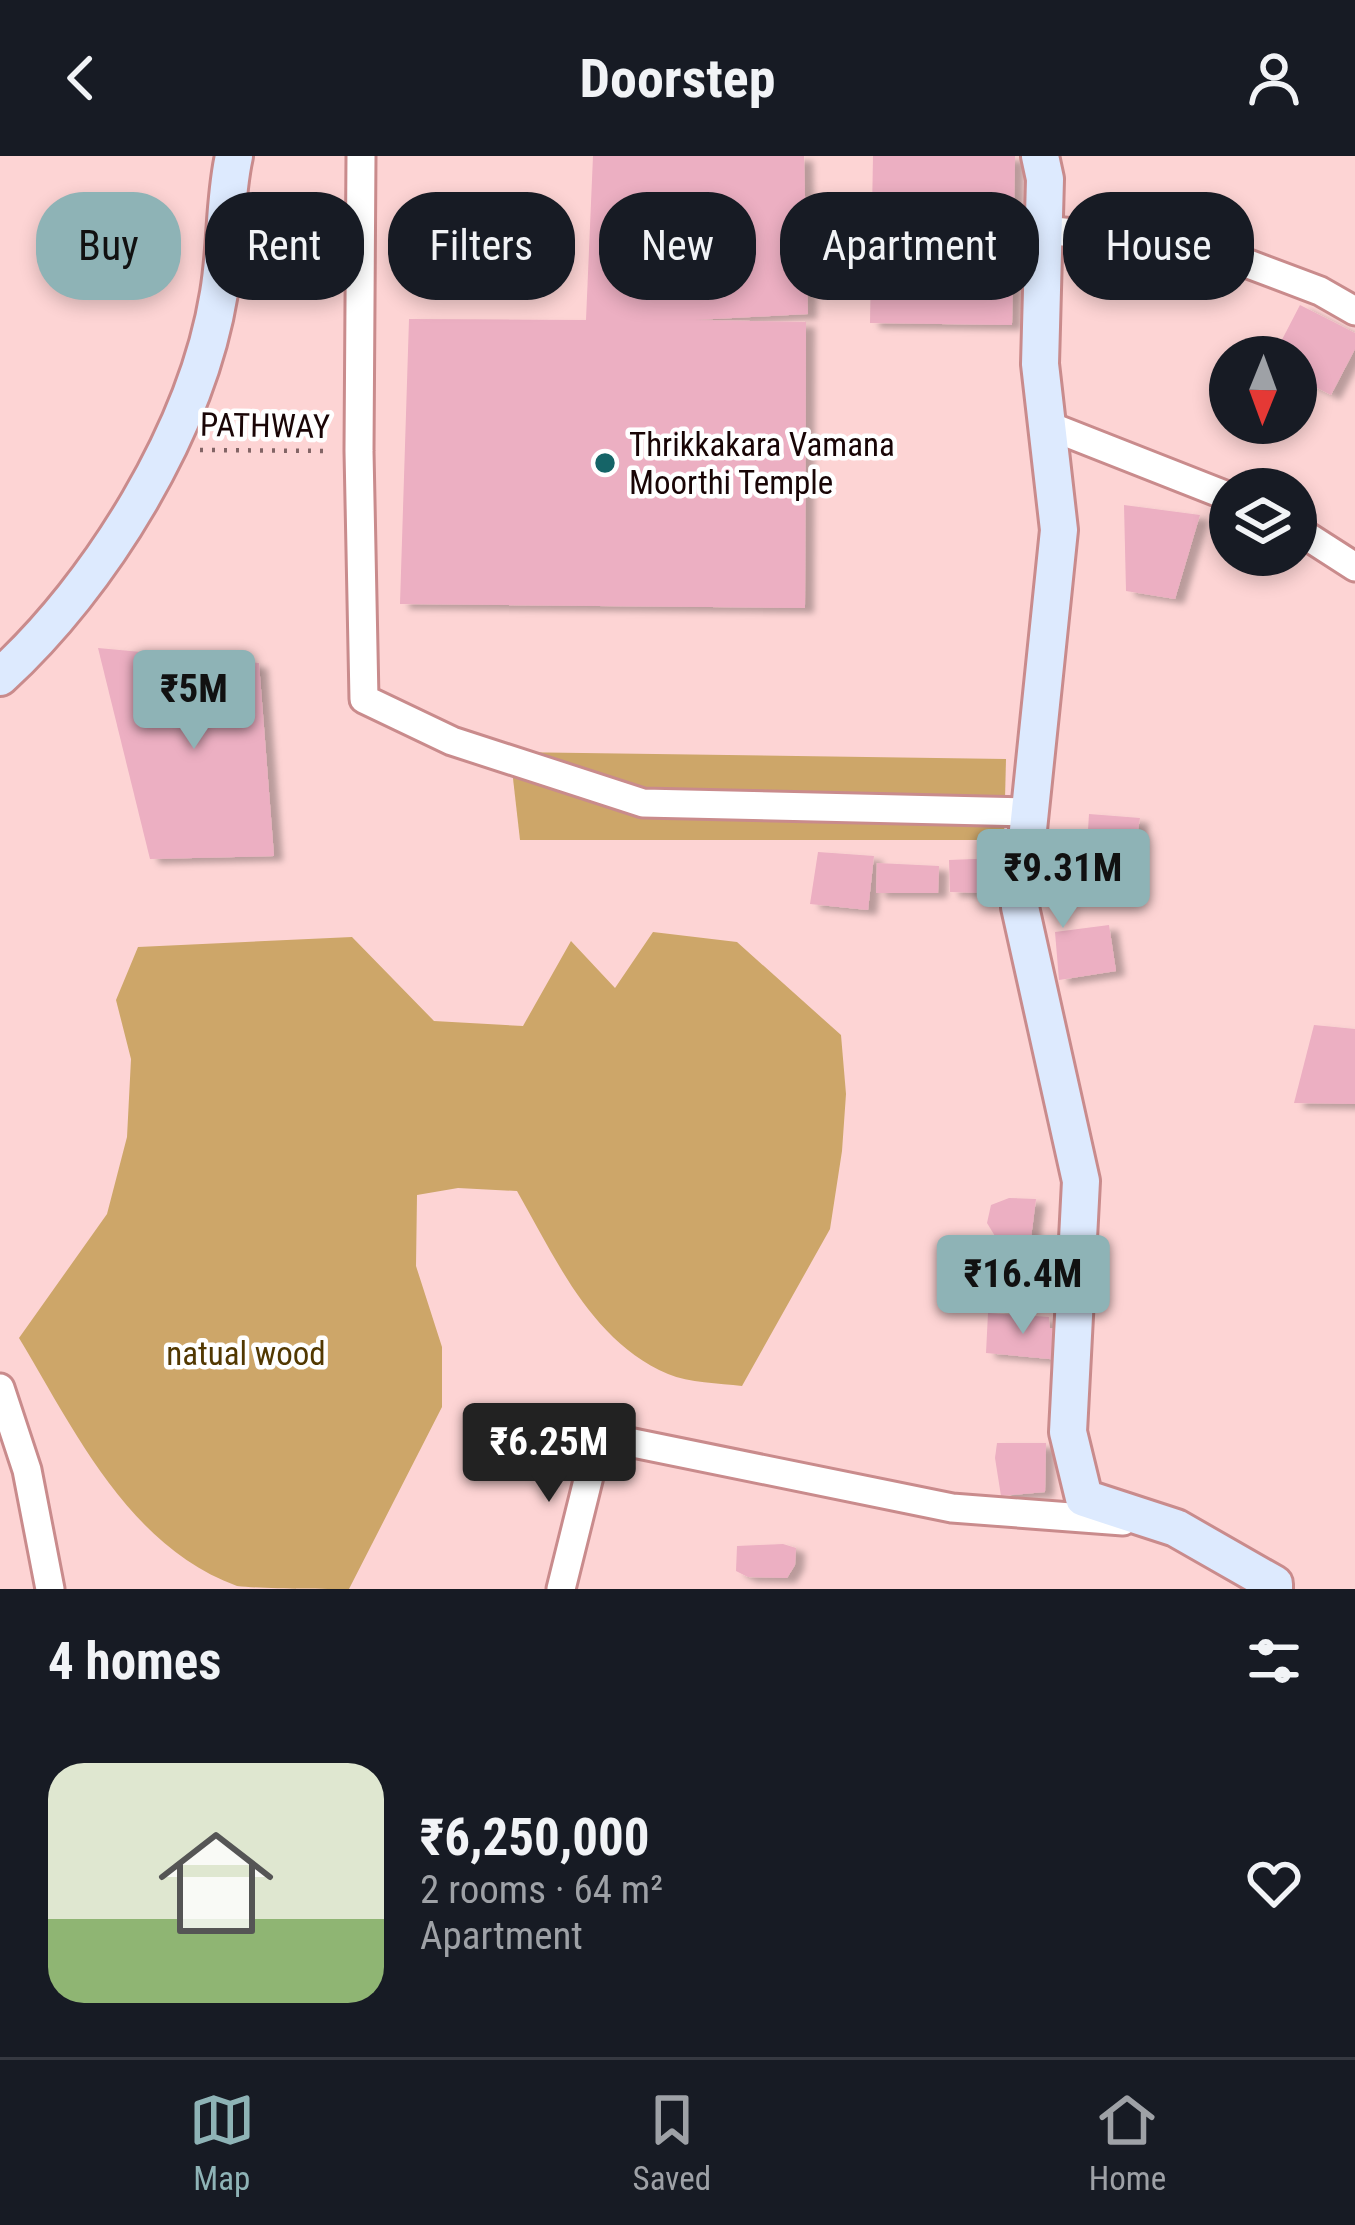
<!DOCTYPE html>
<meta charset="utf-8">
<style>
body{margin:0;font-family:"Roboto Condensed",sans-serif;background:#242831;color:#f1f3f6;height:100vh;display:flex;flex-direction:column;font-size:45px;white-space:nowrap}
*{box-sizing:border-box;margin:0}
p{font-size:39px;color:#9ea1a6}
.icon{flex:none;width:66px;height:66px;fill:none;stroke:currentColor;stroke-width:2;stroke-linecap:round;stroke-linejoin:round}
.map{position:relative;height:1433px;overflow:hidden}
.drawer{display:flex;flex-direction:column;background:#171b24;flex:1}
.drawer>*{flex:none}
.banner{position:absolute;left:36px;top:36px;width:1284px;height:108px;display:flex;gap:24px}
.needle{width:78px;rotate:181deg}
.buttons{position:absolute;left:1209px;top:180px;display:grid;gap:24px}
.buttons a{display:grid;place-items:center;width:108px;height:108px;border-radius:50%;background:#171b24;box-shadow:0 6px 18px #0003;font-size:60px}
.price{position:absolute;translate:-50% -102px;padding:0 27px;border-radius:12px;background:#8eb3b6;color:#111;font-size:39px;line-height:78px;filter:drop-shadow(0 3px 6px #0008)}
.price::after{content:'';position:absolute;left:50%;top:72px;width:36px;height:27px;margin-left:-18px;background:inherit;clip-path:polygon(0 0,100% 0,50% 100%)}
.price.selected{background:#222;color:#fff}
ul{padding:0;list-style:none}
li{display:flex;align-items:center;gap:36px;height:300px;padding:0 48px}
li+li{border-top:3px solid #363941}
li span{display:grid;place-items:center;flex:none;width:336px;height:240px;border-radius:36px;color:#555}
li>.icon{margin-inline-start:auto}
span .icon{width:144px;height:144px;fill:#fffc;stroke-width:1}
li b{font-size:51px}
h2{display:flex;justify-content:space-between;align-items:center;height:144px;padding:0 48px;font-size:51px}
.pill{padding:0 42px;border-radius:48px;background:#171b24;box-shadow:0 6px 18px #0003;font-size:42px;line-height:108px}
.pill.selected{background:#8eb3b6;color:#111}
header{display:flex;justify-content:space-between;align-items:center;height:156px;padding:0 48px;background:#171b24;font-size:54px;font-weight:700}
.dock{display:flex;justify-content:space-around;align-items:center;height:168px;border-top:3px solid #363941;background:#171b24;font-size:33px;color:#9ea1a6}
.dock a{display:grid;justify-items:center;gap:6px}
.dock .selected{color:#8eb3b6}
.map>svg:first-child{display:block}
</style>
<header><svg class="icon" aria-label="back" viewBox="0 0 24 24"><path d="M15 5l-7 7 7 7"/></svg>Doorstep<svg class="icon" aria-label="person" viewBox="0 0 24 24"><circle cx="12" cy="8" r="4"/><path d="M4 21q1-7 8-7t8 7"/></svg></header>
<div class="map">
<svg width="1355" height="1433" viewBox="0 0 1355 1433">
<defs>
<filter id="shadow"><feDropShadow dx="9" dy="5" stdDeviation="3" flood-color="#0004"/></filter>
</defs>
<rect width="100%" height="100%" fill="#fdd4d4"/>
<!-- green -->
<g fill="#cda669">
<path d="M 510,596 L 1006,603 L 1004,684 L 520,684 Z"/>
<path d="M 653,776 L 737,786 L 841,879 L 846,938 L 842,995 L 830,1073 L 742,1230 C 719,1227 689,1227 668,1218 C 591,1185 556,1103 517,1035 L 458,1032 L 417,1039 L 416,1110 L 442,1191 L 442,1251 L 349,1433 C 319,1433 265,1433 237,1430 C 128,1390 75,1275 19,1182 L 107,1058 L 127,981 L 131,903 L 116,844 L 138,791 L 352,781 L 434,865 L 523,870 L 571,785 L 615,832 Z"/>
</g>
<!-- building -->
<g fill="#ecafc2" filter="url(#shadow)">
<path d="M 593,0 L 804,0 L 808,158 L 695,164 L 806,166 L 805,452 L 400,448 L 409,163 L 586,164 Z"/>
<path d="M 873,0 L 1015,0 L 1012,169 L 870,167 Z"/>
<path d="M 1300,149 L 1355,177 L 1355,193 L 1331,239 L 1296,221 L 1296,201 L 1273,201 Z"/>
<path d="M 1124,349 L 1200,359 L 1175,443 L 1126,435 Z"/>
<path d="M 98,492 L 259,507 L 274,700 L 150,703 Z"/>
<path d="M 1089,658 L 1140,662 L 1134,699 L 1087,691 Z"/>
<path d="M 818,696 L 874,700 L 868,754 L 810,748 Z"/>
<path d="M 999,702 L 999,717 L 1010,718 L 1010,738 L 950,736 L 949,704 Z"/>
<path d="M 877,707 L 939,710 L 938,737 L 876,737 Z"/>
<path d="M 1109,769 L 1116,815 L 1059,824 L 1055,776 Z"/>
<path d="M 1314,869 L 1355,873 L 1355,948 L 1294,947 Z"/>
<path d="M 1009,1042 L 1036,1043 L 1031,1082 L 998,1085 L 987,1067 L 991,1049 Z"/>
<path d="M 1021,1090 L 1051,1091 L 1058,1122 L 1051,1146 L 1017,1144 L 1014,1099 Z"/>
<path d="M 988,1157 L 1049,1161 L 1050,1172 L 1060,1173 L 1060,1204 L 986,1197 Z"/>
<path d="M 997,1287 L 1046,1287 L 1045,1336 L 1001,1340 L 995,1302 Z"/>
<path d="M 783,1388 L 796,1392 L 795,1409 L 787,1422 L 748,1421 L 736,1415 L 737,1390 Z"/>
</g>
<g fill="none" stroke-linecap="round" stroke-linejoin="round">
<!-- street casing -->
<g stroke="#c98b8c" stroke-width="33">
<g id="street">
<path d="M 361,0 L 359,295 L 364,543 L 452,585 L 643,647 L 1030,656"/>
<path d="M 1043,74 L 1198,89 L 1320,135 L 1355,155"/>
<path d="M 1047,269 L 1230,341"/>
<path d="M 1296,373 L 1355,411"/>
<path d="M 0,1232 L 27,1314 L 50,1433"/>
<path d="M 561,1433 L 599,1280 L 952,1352 L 1123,1365"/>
</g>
</g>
<!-- secondary casing -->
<g stroke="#c98b8c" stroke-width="42">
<g id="secondary">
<path d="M 1040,0 L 1045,23 L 1040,208 L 1059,374 L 1020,751 L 1081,1025 L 1068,1276 L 1084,1342 L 1176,1372 L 1274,1428 L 1274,1433"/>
<path d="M 0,521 C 101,429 197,273 219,137 C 227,91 224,45 234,0"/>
</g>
</g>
<!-- path -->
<path stroke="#826465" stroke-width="4.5" stroke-dasharray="3 9" stroke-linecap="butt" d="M 200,294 L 331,295"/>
<!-- street -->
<use href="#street" stroke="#fff" stroke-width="27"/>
<!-- secondary -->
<use href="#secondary" stroke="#ddeafe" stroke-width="36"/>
</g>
<!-- markers -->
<circle fill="#156467" stroke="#fff" stroke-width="4.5" cx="605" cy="307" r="12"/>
<g text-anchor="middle" stroke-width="9" stroke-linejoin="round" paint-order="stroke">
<!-- street labels -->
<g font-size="33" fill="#190506" stroke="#fff">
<text transform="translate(265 269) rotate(1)" y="12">PATHWAY</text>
</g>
<!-- poi labels -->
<g font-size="33" fill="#190506" stroke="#fff" text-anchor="start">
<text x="629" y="300">Thrikkakara Vamana<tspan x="629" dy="38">Moorthi Temple</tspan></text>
</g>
<!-- park labels -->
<g font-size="33" fill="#523801" stroke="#fff">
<text x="246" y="1209">natual wood</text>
</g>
</g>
</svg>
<div class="buttons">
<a><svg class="needle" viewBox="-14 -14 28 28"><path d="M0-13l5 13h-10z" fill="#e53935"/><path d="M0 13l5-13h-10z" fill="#9ea1a6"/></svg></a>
<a><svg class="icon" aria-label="layers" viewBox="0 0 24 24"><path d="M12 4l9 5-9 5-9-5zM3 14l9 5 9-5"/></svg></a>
</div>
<b class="price" style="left:194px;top:596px">₹5M</b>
<b class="price" style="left:1063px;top:775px">₹9.31M</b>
<b class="price" style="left:1023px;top:1181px">₹16.4M</b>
<b class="price selected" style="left:549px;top:1349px">₹6.25M</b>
<div class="banner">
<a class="pill selected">Buy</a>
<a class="pill">Rent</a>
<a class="pill">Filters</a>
<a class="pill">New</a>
<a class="pill">Apartment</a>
<a class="pill">House</a>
</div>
</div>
<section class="drawer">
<h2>4 homes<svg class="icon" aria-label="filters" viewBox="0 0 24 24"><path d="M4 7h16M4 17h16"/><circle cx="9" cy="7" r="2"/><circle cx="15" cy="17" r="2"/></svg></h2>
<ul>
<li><span style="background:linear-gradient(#dfe7d0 65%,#8fb573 0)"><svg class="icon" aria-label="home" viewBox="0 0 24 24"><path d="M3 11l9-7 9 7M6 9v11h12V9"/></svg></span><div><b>₹6,250,000</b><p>2 rooms · 64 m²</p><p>Apartment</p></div><svg class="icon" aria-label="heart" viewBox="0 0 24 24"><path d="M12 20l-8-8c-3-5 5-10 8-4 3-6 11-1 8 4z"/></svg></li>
</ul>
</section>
<nav class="dock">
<a class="selected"><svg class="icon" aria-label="map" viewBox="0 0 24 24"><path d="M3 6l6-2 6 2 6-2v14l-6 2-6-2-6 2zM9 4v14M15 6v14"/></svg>Map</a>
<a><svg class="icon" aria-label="saved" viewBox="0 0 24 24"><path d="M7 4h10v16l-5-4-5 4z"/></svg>Saved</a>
<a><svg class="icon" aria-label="home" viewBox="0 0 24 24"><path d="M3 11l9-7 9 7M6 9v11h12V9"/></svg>Home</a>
</nav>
